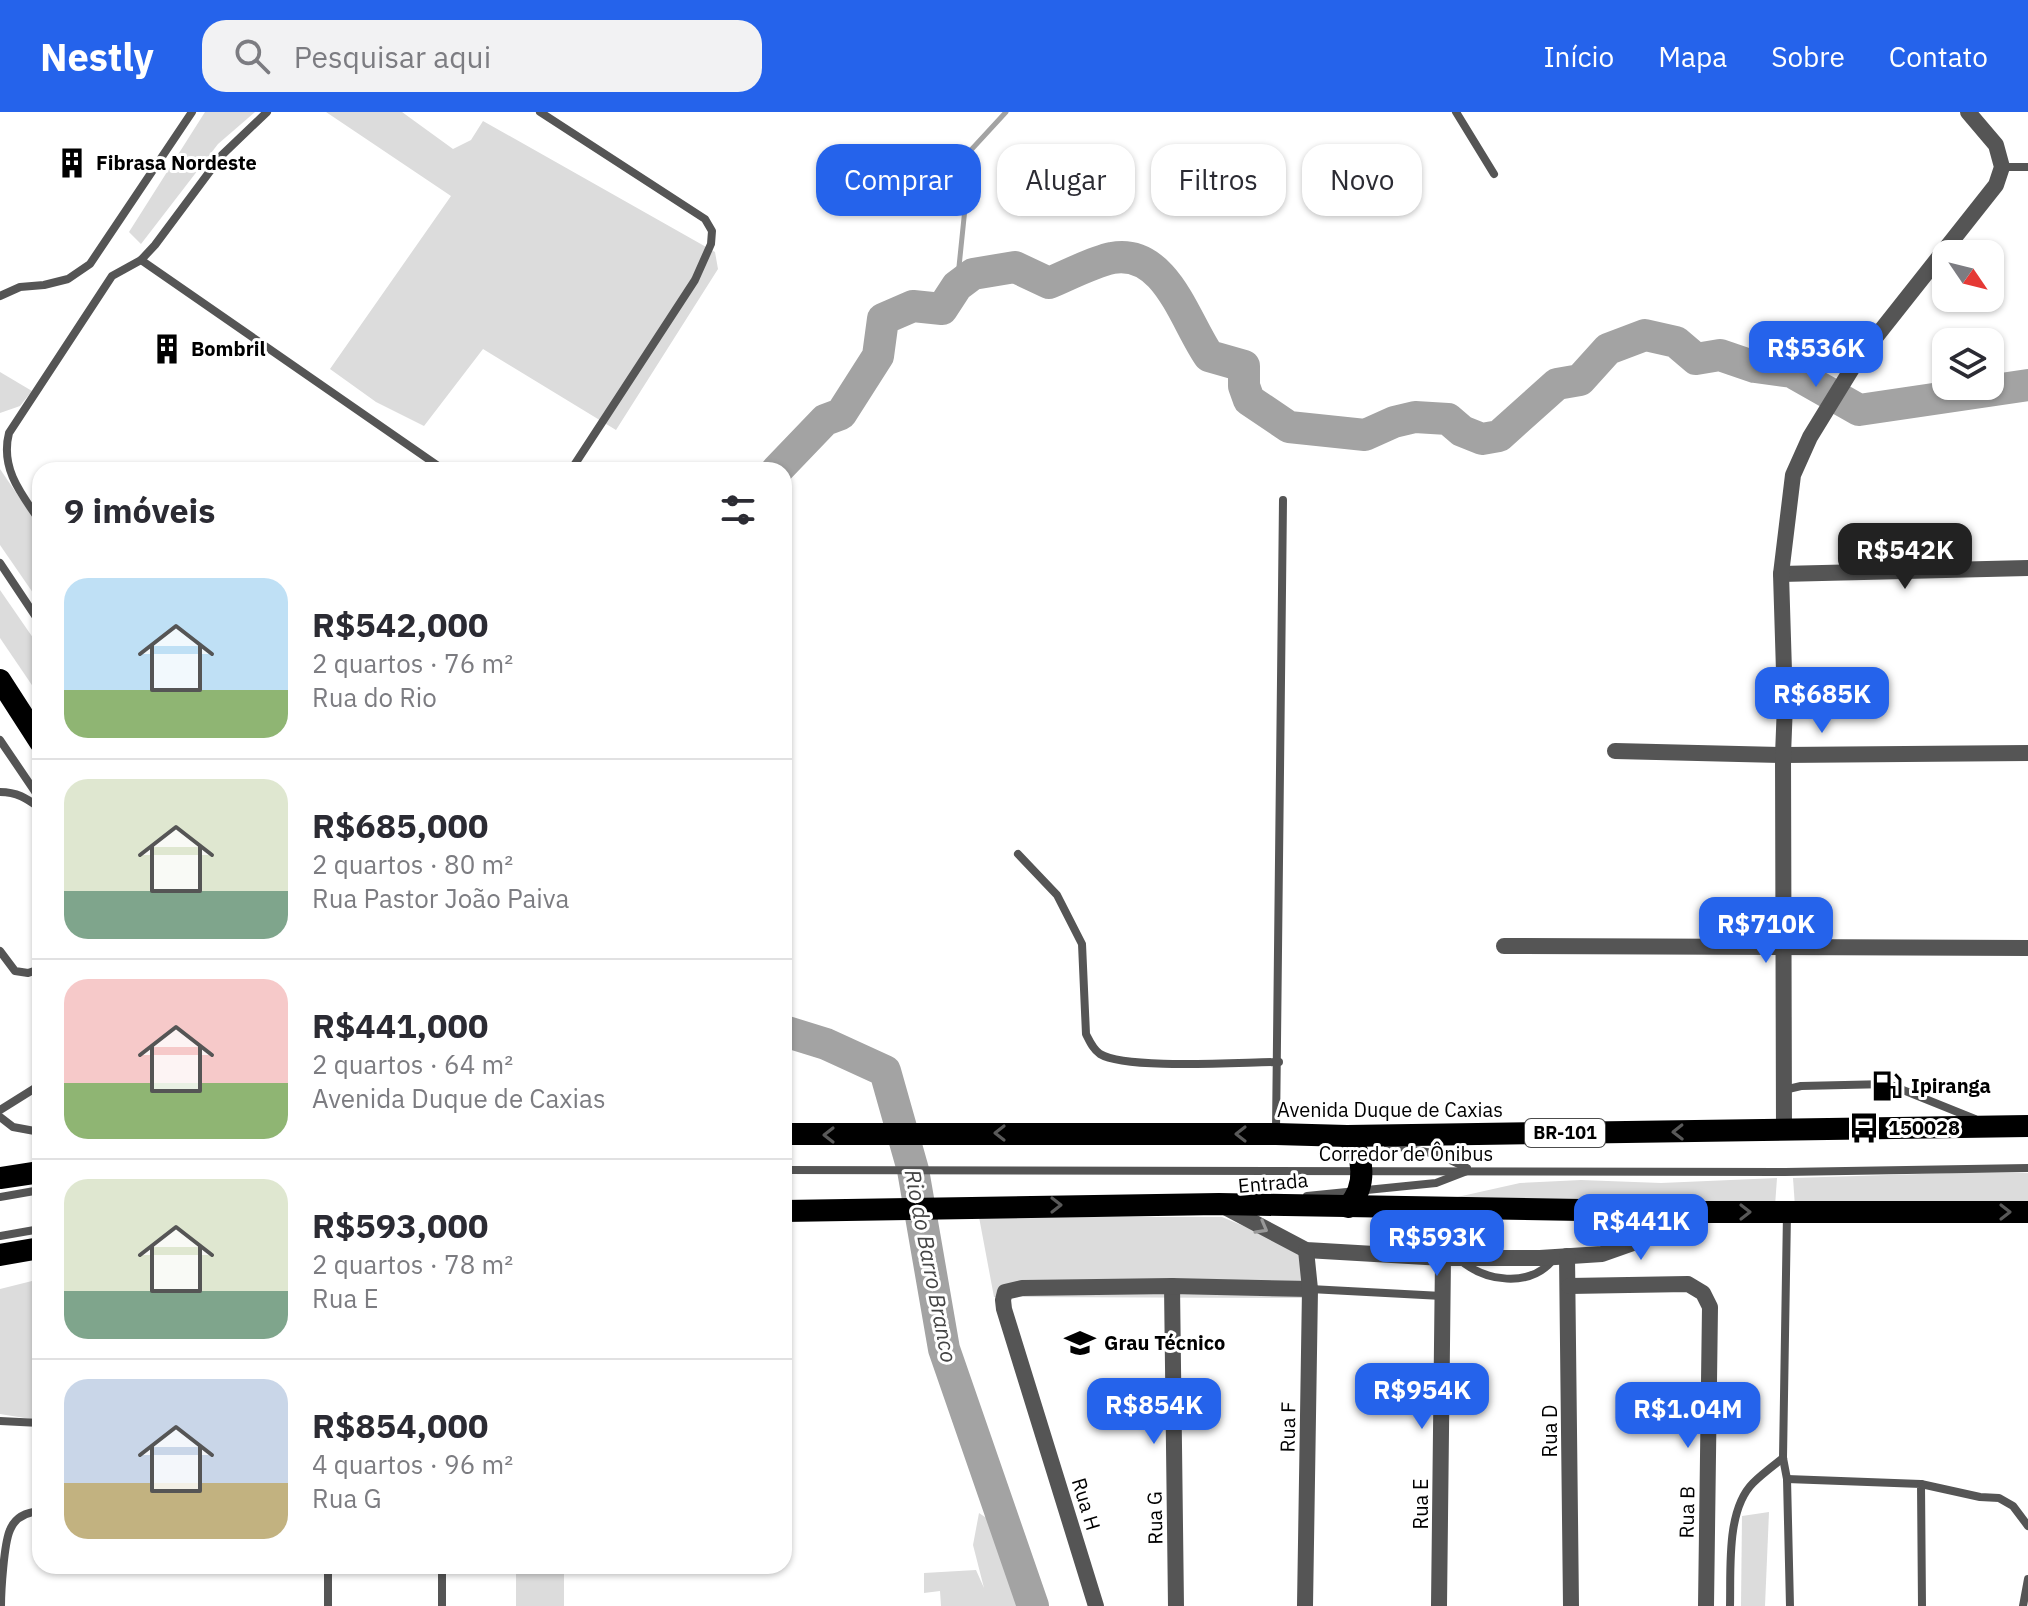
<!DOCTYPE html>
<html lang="pt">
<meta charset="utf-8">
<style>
body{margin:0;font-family:"IBM Plex Sans",sans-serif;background:#f2f2f3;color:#2b2b33;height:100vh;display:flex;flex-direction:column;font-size:30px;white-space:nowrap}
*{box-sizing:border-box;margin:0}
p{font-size:26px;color:#7c7c81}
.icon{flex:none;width:44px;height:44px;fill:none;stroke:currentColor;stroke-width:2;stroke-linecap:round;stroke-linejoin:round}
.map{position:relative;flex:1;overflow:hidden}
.sheet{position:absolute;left:32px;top:350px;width:760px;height:1112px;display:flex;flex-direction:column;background:#fff;border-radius:24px;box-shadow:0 2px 6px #0004}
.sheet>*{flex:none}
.guide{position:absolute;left:816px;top:32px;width:760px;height:72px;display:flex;gap:16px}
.needle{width:52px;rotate:125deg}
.fabs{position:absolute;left:1932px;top:128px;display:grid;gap:16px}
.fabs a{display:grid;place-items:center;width:72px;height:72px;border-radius:16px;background:#fff;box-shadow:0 2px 6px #0004;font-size:40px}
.price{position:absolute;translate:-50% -68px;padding:0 18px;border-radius:16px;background:#2563eb;color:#fff;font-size:26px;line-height:52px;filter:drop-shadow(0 2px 4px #0008)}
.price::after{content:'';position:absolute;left:50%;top:48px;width:24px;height:18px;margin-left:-12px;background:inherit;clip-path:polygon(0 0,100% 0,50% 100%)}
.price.on{background:#222;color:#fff}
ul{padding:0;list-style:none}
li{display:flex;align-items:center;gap:24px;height:200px;padding:0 32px}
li+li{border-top:2px solid #e1e1e2}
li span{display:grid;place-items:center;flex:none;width:224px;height:160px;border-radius:24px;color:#555}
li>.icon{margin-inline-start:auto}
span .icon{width:96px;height:96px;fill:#fffc;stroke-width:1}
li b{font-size:34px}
h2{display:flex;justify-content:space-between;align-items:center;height:96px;padding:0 32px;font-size:34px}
.tag{padding:0 28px;border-radius:24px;background:#fff;box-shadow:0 2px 6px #0004;font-size:28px;line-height:72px}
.tag.on{background:#2563eb;color:#fff}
header{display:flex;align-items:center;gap:48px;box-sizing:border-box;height:112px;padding:0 40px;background:#2563eb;color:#fff}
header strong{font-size:38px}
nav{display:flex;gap:44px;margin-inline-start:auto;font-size:28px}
.search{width:560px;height:72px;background:#f2f2f3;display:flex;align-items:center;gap:20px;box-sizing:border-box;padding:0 28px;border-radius:24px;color:#7c7c81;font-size:30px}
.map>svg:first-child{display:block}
</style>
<header>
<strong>Nestly</strong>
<div class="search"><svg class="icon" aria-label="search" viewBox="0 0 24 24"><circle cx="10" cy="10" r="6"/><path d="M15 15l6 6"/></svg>Pesquisar aqui</div>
<nav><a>Início</a><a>Mapa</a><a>Sobre</a><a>Contato</a></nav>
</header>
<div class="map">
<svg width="2028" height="1494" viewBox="0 0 2028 1494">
<rect width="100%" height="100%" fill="#fff"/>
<!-- green -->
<g fill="#dcdcdc">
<path d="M 205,0 L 255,0 L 218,32 L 141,132 L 129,120 Z"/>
<path d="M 326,0 L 402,0 L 453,37 L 471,28 L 483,9 L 715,140 L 718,157 L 616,318 L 483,237 L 424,314 L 376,290 L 330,257 L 451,84 Z"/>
<path d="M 0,260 L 32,279 L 20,294 L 0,301 Z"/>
<path d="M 0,357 L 40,416 L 40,491 L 0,433 Z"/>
<path d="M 0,478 L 40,536 L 40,585 L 0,526 Z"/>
<path d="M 1952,1061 L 2028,1061 L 2028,1093 L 1795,1095 L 1793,1066 Z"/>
<path d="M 1777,1066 L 1775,1094 L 1435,1090 L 1520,1071 L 1581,1068 L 1661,1071 Z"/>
<path d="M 979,1105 L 1222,1105 L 1306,1140 L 1307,1186 L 994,1185 Z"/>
<path d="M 40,1167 L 40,1307 L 37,1308 L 0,1302 L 0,1177 Z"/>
<path d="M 1769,1400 L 1765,1494 L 1741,1494 L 1742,1404 Z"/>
<path d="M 979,1401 L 997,1413 L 1026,1494 L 941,1494 L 940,1479 L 924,1481 L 924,1461 L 976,1458 L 984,1476 L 973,1433 Z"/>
<rect x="516" y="1454" width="48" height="40"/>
</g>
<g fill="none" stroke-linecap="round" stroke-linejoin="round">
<!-- stream -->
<path stroke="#a3a3a3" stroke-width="5" d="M 957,174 L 971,38 L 1006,0"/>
<!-- river -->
<g stroke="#a3a3a3" stroke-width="32">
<path d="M 777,358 L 825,308 L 841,302 L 878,244 L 883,207 L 913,194 L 942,197 L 957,174 L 973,162 L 1015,155 L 1049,171 C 1068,163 1093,150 1112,146 C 1166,136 1185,210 1209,244 L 1244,254 L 1244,274 L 1249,288 L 1289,315 L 1365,323 L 1394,310 L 1415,305 L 1448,307 L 1462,319 L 1482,327 L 1499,324 L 1557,272 L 1580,268 L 1608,237 L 1645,223 L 1676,230 L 1696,247 L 1720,243 L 1755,255 L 1792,260 L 1859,298 L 2028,273"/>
<path d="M 784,919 L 826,932 L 885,959 L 913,1058 L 944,1237 L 1033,1494"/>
</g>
<!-- service -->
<g stroke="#555" stroke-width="8">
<path d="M 540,0 L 705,107 L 712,119 L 711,132 L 695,168 L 571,358"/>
<path d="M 1456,0 L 1494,62"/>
<path d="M 2002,55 L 2028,55"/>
<path d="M 141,148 L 444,358"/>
<path d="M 0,184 L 20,175 L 44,173 L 68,167 L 90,152 L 192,0"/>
<path d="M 40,409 C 21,382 0,356 9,321 L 112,164 L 141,148 L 155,133 L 222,43 L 267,0"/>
<path d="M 0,451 L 40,511"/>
<path d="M 0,628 L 40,687"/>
<path d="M 0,680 C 17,680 26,686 40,696"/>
<path d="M 1018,742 L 1057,783 L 1082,832 L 1086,922 C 1090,930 1093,937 1100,942 C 1126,958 1243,950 1279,950"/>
<path d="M 0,839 L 15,859 L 28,861 L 40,857"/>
<path d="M 1784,978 L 1801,974 L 1888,972 L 1975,1007"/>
<path d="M 0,998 L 40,973"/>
<path d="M 0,1005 L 13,1015 L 40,1020"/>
<path d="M 1276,1019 L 1283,388"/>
<path d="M 1388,1033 L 1437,1042 L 1467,1056"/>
<path d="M 784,1058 L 1785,1060 L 2028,1056"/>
<path d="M 1307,1084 L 1436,1071 L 1467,1059"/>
<path d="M 0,1085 L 40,1078"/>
<path d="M 1787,1101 L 1783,1346 L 1787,1367 L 1790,1494"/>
<path d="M 0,1124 L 40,1117"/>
<path d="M 1459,1147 C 1485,1170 1529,1176 1553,1148"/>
<path d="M 1310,1177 L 1442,1184"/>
<path d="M 0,1309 L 40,1311"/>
<path d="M 1787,1367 L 1921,1372 L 1922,1494"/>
<path d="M 1921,1372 L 1980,1385 L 1999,1386 L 2013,1394 L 2028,1414"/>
<path d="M 328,1454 L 328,1494"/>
<path d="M 442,1454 L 442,1494"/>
<path d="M 1,1494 C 1,1479 4,1431 10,1418 C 15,1405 27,1400 40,1399"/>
<path d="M 1730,1494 C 1731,1457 1726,1398 1753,1371 C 1762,1362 1773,1354 1783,1346"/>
<path d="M 2023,1494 L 2028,1467"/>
</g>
<!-- minor -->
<g stroke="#555" stroke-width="16">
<path d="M 1781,462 L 2028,456"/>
<path d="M 1615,639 L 1783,643 L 2028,641"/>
<path d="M 1504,834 L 2028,836"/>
<path d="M 1221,1093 L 1306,1138 L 1443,1146 L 1540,1146 L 1602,1142 L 1636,1130 L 1694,1103"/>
<path d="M 1567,1144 L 1571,1494"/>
<path d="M 1172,1174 L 1176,1494"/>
<path d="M 1569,1174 L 1688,1172 L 1703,1181 L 1710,1195 L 1706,1494"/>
<path d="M 1096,1494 L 1004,1197 L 1003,1188 L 1005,1180 L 1022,1176 L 1172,1174 L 1310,1177"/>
<path d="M 1305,1494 L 1310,1177 L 1306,1138"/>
<path d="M 1439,1494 L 1443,1146"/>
</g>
<!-- tertiary -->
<path stroke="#555" stroke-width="16" d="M 1784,1018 L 1783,643 L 1785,592 L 1781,462 L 1793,363 L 1810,325 L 1856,250 L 1996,73 L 2002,55 L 1996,33 L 1968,0"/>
<!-- trunk -->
<g stroke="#000" stroke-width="22">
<path d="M 0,568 L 40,630"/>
<path d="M 784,1022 L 1276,1022 L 1347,1024 L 2028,1014"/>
<path d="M 1347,1024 C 1365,1044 1367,1074 1348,1095"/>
<path d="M 0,1066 L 40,1060"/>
<path d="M 784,1099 L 1219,1092 L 1699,1100 L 2028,1100"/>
<path d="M 0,1143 L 40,1136"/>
</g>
</g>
<!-- one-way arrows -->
<defs><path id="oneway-chevron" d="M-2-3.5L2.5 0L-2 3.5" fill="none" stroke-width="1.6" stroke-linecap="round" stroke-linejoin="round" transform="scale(2)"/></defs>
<g stroke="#595959">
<use href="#oneway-chevron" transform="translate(1678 1020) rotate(179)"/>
<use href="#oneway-chevron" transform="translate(1000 1021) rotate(-180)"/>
<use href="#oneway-chevron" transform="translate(1241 1022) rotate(-180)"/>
<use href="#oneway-chevron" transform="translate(829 1023) rotate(-180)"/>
<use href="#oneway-chevron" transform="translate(1056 1093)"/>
<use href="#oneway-chevron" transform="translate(1745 1100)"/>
<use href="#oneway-chevron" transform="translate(2005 1100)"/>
</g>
<use stroke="#999" href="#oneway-chevron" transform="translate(1262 1116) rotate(29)"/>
<!-- icons -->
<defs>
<g id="building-bare" transform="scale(2.4)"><path d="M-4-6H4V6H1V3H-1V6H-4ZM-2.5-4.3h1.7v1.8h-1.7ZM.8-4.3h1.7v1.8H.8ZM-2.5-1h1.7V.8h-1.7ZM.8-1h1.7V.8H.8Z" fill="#000" stroke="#fff" stroke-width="2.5" paint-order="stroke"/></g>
<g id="fuel-bare" transform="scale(2.4)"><path d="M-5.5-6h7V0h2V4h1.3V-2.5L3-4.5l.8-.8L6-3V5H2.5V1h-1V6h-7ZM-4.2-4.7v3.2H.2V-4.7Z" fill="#000" stroke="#fff" stroke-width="2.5" paint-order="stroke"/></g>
<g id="bus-bare" transform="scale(2.4)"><path d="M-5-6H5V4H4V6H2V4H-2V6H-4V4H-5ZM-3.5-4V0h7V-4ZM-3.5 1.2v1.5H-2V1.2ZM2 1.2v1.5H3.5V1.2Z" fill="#000" stroke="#fff" stroke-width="2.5" paint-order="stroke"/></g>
<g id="university-bare" transform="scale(2.4)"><path d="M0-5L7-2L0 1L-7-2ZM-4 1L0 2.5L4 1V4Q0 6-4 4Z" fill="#000" stroke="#fff" stroke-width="2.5" paint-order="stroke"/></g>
</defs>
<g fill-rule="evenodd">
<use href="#building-bare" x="72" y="51"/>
<use href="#building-bare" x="167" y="237"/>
<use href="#fuel-bare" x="1887" y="974"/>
<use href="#bus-bare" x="1864" y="1016"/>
<use href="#university-bare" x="1080" y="1231"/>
</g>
<g text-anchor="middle" stroke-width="6" stroke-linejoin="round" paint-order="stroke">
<!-- shield labels -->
<rect fill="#fff" stroke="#4c4c4c" stroke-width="2" x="1525" y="1007" width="80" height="28" rx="6"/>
<g font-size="18" font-weight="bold" fill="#000">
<text x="1565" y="1027">BR-101</text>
</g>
<!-- poi labels -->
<g font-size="20" font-weight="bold" fill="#000" stroke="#fff" text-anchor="start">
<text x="96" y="58">Fibrasa Nordeste</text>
<text x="191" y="244">Bombril</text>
<text x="1911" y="981">Ipiranga</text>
<text x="1888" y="1023">150028</text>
<text x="1104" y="1238">Grau Técnico</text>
</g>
<!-- street labels -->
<g font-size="20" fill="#000" stroke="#fff">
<text x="1390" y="1005">Avenida Duque de Caxias</text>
<text x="1406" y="1049">Corredor de Ônibus</text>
<text transform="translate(1273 1071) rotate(-5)" y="7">Entrada</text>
<text transform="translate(1288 1315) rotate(-89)" y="7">Rua F</text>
<text transform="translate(1550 1319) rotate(-90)" y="7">Rua D</text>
<text transform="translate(1086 1392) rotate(73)" y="7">Rua H</text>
<text transform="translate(1421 1392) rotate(-90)" y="7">Rua E</text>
<text transform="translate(1687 1400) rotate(-89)" y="7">Rua B</text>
<text transform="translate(1155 1406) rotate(-91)" y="7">Rua G</text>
</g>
<!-- water labels -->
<g font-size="22" font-style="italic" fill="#444" stroke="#fff">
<text transform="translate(931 1154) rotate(79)" y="8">Rio do Barro Branco</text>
</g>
</g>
</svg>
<div class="fabs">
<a><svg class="needle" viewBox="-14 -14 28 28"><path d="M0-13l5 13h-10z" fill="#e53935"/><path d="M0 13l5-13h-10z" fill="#7c7c81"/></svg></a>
<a><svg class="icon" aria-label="layers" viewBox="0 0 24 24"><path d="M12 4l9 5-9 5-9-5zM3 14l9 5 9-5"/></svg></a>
</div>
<b class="price" style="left:1816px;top:277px">R$536K</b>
<b class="price on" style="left:1905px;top:479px">R$542K</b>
<b class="price" style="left:1822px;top:623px">R$685K</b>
<b class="price" style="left:1766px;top:853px">R$710K</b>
<b class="price" style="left:1641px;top:1150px">R$441K</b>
<b class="price" style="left:1437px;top:1166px">R$593K</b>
<b class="price" style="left:1422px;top:1319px">R$954K</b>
<b class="price" style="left:1154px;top:1334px">R$854K</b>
<b class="price" style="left:1688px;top:1338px">R$1.04M</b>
<div class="guide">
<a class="tag on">Comprar</a>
<a class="tag">Alugar</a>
<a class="tag">Filtros</a>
<a class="tag">Novo</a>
</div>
<section class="sheet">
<h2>9 imóveis<svg class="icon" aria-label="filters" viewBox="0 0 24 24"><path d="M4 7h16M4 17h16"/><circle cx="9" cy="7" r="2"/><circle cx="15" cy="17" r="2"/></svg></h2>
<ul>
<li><span style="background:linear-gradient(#bfe0f5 70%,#8fb573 0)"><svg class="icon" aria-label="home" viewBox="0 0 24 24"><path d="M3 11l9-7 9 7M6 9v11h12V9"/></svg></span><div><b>R$542,000</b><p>2 quartos · 76 m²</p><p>Rua do Rio</p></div></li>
<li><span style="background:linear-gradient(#dfe7d0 70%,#7fa58c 0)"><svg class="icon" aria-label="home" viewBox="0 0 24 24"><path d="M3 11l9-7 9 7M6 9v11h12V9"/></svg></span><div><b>R$685,000</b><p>2 quartos · 80 m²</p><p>Rua Pastor João Paiva</p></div></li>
<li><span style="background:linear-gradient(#f6c9c9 65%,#8fb573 0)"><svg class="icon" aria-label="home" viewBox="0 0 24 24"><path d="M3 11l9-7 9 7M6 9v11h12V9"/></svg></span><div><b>R$441,000</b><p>2 quartos · 64 m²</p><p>Avenida Duque de Caxias</p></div></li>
<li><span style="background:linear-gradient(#dfe7d0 70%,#7fa58c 0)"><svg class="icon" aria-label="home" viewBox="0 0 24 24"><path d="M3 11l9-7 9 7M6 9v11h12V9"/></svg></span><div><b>R$593,000</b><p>2 quartos · 78 m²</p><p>Rua E</p></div></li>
<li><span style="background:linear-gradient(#c9d6e8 65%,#c2b280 0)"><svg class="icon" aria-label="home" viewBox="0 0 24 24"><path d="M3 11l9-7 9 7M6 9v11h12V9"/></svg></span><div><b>R$854,000</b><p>4 quartos · 96 m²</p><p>Rua G</p></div></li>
</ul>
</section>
</div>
